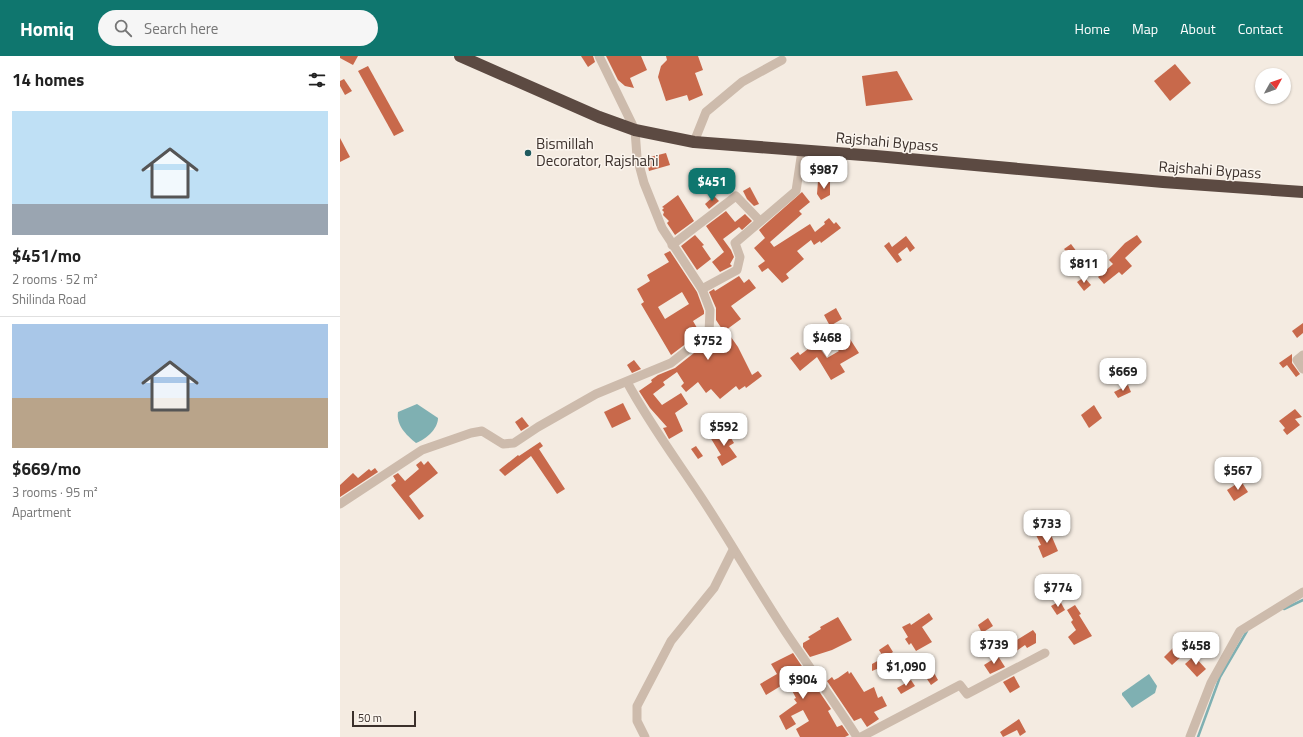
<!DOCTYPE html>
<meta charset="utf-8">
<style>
body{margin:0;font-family:"Titillium Web",sans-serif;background:#f6f6f6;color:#222;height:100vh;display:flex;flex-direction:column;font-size:15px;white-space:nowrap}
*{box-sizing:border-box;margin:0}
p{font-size:13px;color:#767676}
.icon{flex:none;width:22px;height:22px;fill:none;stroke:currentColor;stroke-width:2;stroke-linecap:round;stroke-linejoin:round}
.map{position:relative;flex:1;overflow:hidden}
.drawer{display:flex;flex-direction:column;background:#fff;width:340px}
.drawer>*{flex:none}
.needle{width:26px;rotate:50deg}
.tools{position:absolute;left:915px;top:12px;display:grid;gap:8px}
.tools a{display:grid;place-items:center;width:36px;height:36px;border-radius:50%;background:#fff;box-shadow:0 1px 3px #0004;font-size:20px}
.scale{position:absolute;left:12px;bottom:10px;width:64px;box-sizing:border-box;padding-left:4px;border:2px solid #3b302b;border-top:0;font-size:11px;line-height:14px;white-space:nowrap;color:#3b302b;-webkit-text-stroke:3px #fbf5ee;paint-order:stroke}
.price{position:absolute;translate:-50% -34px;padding:0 9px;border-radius:8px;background:#fff;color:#222;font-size:13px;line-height:26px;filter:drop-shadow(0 1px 2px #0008)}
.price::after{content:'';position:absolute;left:50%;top:24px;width:12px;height:9px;margin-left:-6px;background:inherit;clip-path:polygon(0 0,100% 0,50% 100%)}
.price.selected{background:#0f766e;color:#fff}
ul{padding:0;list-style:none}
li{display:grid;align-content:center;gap:8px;height:212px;padding:0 12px}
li+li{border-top:1px solid #e0e0e0}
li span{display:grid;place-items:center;height:124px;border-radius:0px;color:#555}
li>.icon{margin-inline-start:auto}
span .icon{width:72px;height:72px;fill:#fffc;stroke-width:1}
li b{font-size:17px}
h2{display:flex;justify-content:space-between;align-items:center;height:48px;padding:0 12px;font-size:17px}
header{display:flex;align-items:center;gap:24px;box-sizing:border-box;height:56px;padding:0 20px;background:#0f766e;color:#fff}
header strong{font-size:19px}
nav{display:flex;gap:22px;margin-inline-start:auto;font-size:14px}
.search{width:280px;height:36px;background:#f6f6f6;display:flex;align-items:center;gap:10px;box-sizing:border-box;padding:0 14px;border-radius:22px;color:#767676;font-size:15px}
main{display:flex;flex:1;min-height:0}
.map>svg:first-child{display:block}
</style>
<header>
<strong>Homiq</strong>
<div class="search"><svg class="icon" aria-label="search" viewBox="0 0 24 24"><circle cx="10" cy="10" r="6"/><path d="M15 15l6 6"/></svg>Search here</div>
<nav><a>Home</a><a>Map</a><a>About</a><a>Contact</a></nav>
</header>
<main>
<section class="drawer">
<h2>14 homes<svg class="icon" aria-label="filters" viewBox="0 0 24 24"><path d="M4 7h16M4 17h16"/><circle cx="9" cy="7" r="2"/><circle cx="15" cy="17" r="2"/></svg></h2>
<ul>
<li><span style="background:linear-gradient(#bfe0f5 75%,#9aa5b1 0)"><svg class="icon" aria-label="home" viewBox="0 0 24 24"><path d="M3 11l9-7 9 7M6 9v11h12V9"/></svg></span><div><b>$451/mo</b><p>2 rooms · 52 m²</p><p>Shilinda Road</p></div></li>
<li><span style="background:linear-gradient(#a9c7e8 60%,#b9a48a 0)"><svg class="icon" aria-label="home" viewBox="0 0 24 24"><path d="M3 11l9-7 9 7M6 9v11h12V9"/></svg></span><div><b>$669/mo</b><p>3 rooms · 95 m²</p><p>Apartment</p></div></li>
</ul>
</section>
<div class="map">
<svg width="963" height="681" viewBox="0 0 963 681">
<rect width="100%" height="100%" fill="#f4ebe1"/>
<!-- water -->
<g fill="#7fb0b2">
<path d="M 77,348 L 98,362 C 98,373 86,383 76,387 C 66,379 56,369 58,356 Z"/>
<path d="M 809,618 L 817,630 L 815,637 L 792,652 L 782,639 L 782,637 Z"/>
</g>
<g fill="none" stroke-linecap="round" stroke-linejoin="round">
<!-- stream -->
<g stroke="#7fb0b2" stroke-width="2.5">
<path d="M 944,553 L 963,544"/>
<path d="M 858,681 L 880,621 L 907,575"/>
</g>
</g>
<!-- building -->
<g fill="#c8694b" fill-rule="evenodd">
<path d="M 0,0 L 18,0 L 13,9 L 0,2 Z"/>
<path d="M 241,0 L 253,0 L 255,6 L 248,11 Z"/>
<path d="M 266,0 L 301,0 L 307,14 L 290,22 L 294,32 L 285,30 L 278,24 Z"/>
<path d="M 326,0 L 358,0 L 363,14 L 355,17 L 363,39 L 349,45 L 347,39 L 326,45 L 318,21 L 321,10 L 327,4 Z"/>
<path d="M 835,8 L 851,27 L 830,45 L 814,25 Z"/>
<path d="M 28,10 L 64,75 L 54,80 L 18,15 Z"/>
<path d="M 557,15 L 573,44 L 526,50 L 522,20 Z"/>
<path d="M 4,23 L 12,35 L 5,39 L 0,30 L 0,25 Z"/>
<path d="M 0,82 L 10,101 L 0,106 Z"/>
<path d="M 326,97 L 330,109 L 309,115 L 306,102 Z"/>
<path d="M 478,125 L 490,126 L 490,139 L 481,144 L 477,138 Z"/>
<path d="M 410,131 L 419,148 L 414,150 L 407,143 L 403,135 Z"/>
<path d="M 462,136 L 470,146 L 459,155 L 462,158 L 430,186 L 434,191 L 470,168 L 475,176 L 485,168 L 484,166 L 489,162 L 494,168 L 496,166 L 501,172 L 481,187 L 480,185 L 474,189 L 471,184 L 457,195 L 464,203 L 446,218 L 449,222 L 442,227 L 428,212 L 422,216 L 418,210 L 425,205 L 414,192 L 425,182 L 419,174 Z"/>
<path d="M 338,139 L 354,165 L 335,179 L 327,167 L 329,165 L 323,159 L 324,156 L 322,154 L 324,152 L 322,151 Z"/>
<path d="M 374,140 L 379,145 L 369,153 L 365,148 Z"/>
<path d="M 386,155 L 395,166 L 405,158 L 412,165 L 402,174 L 399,171 L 383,183 L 391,194 L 394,201 L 390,208 L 392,210 L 380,216 L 372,206 L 384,196 L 366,170 Z"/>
<path d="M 355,179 L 364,189 L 362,190 L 371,203 L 357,214 L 341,190 Z"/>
<path d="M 797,179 L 802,186 L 785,202 L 792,210 L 782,219 L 779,216 L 764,228 L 758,221 L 773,208 L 769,204 L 785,187 Z"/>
<path d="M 566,180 L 575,192 L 570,196 L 567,191 L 558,198 L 562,204 L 557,207 L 544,190 L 549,186 L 552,191 Z"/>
<path d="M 731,188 L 737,196 L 731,201 L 724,193 Z"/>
<path d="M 330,195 L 357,236 L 364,255 L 364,258 L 353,265 L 360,277 L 331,299 L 301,248 L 304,246 L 297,233 L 310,225 L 307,219 L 329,206 L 324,198 ZM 342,236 L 349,248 L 325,263 L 318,251 Z"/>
<path d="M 399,220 L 404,227 L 409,223 L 416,232 L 391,250 L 401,263 L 386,274 L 398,291 L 412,319 L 418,315 L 422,320 L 406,332 L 405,330 L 399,334 L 396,330 L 380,343 L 371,333 L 366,337 L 358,326 L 346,336 L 341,330 L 344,327 L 337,316 L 323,326 L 325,329 L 313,338 L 322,349 L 341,337 L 348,348 L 335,357 L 343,375 L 329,383 L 323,372 L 327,371 L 310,352 L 299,335 L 312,326 L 311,324 L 318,319 L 335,312 L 373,282 L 375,277 L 382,273 L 376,264 L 376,252 L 369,236 L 374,233 L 375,235 Z"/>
<path d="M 744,221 L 751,229 L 744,235 L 737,226 Z"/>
<path d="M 496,252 L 502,263 L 490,270 L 484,259 Z"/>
<path d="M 963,267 L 963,277 L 957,282 L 952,275 Z"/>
<path d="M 510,283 L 519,297 L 500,308 L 505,316 L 491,324 L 477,301 L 460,315 L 450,302 L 458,296 L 460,299 L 476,287 L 487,302 L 499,295 L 496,292 Z"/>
<path d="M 952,298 L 952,307 L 960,318 L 956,321 L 947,309 L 943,312 L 939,307 Z"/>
<path d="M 294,304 L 301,313 L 292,317 L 287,309 Z"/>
<path d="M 788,329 L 791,336 L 778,342 L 774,336 Z"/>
<path d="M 283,347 L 291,363 L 272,372 L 264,356 Z"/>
<path d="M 754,349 L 762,362 L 749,372 L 741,359 Z"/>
<path d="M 955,353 L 962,361 L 955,363 L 960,369 L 947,379 L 943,374 L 945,372 L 939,365 Z"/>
<path d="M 182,361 L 189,370 L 181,375 L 175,366 Z"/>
<path d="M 385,372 L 394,387 L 389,390 L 397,401 L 382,410 L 377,401 L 381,399 L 370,381 Z"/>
<path d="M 200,386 L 203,390 L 199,393 L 225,433 L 217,438 L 191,400 L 165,420 L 159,414 L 178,399 L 179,400 Z"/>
<path d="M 356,390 L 363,400 L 358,403 L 351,393 Z"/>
<path d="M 81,405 L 84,409 L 88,405 L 98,417 L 69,440 L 84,460 L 79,464 L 51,429 L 56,425 L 53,420 L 58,417 L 65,425 L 79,413 L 76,409 Z"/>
<path d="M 35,412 L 38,416 L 0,441 L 0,429 L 13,417 L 18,422 L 29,413 L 31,415 Z"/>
<path d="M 901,425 L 908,436 L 894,445 L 887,434 Z"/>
<path d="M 709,474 L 718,495 L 703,502 L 698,490 L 701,489 L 696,479 Z"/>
<path d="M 720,545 L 725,554 L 717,559 L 711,550 Z"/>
<path d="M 735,549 L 741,558 L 739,559 L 752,580 L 734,589 L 728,581 L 736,574 L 731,566 L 733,564 L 727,554 Z"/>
<path d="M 589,557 L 593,563 L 582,571 L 592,586 L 576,595 L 571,587 L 569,589 L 565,583 L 568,581 L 562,571 L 570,567 L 571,569 Z"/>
<path d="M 498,561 L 512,584 L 492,594 L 470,601 L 463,591 L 463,587 L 470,583 L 468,581 L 481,573 L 480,571 Z"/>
<path d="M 648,562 L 653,570 L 642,577 L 638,569 Z"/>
<path d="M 693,574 L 696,578 L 696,587 L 687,592 L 685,589 L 672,598 L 667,590 Z"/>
<path d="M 548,588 L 553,596 L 544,602 L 539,594 Z"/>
<path d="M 834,591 L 842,600 L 832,609 L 824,601 Z"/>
<path d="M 453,597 L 491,653 L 488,655 L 497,671 L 502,669 L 509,679 L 505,681 L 460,681 L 456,673 L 469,665 L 463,654 L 451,660 L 456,668 L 446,674 L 439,660 L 457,647 L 454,643 L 456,642 L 449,629 L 446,631 L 444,628 L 426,639 L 420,628 L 437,618 L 431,608 Z"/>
<path d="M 658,600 L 665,611 L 650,618 L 644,609 Z"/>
<path d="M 854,600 L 866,613 L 857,621 L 845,608 Z"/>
<path d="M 541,603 L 544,610 L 532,615 L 532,608 Z"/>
<path d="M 508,615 L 509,618 L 511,616 L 524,636 L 534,631 L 538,642 L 542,640 L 547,650 L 534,656 L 539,663 L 527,671 L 521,662 L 514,665 L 487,625 L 492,621 L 494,624 L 498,622 Z"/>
<path d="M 593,615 L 598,624 L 591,629 L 585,620 Z"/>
<path d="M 674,620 L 680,631 L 670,637 L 663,626 Z"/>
<path d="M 571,624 L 575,630 L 561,638 L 557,632 Z"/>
<path d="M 679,663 L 686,676 L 680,680 L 677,674 L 663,681 L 660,676 Z"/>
</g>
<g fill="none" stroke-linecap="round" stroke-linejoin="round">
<!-- street -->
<g stroke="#cdbbac" stroke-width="9">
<path d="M 354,86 L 366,56 L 402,26 L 442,4"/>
<path d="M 332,189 L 396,140 L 420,165"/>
<path d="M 362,233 L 397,214 L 400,201 L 395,187 L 456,135 L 462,95"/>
<path d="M 963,299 L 957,304 L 963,313"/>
<path d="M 287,326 C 309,367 336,403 361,441 C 390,485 416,531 445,575 C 469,611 494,645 517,681"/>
<path d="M 0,448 L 82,394 L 131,377 L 142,375 L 163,388 L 174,387 L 198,371 L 256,338 L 331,307 L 369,277 L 370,254 L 362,233 L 322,172 L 304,127 L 297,101 L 295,74 L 259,0"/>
<path d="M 305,681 L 297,665 L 297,650 L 331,585 L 374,532 L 393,494"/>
<path d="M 521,681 L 620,629 L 627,638 L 705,597"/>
<path d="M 850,681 L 871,627 L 900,575 L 963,536"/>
</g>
<!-- highway -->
<path stroke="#5c4a42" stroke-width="12" d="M 120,0 L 259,61 L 295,74 L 354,86 L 536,100 L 823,126 L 963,136"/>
</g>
<!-- markers -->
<circle fill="#1f5a5e" stroke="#fbf5ee" stroke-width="1.5" cx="188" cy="97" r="4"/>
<g text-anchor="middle" stroke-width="3" stroke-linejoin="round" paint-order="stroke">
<!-- street labels -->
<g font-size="15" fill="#3b302b" stroke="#fbf5ee">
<text transform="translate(547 86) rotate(5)" y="5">Rajshahi Bypass</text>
<text transform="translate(870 114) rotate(4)" y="5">Rajshahi Bypass</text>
</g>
<!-- poi labels -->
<g font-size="15" fill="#3b302b" stroke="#fbf5ee" text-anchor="start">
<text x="196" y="93">Bismillah<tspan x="196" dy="17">Decorator, Rajshahi</tspan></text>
</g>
</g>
</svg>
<div class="tools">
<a><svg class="needle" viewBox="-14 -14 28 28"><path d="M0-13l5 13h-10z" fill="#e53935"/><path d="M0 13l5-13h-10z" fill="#767676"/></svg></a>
</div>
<div class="scale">50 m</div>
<b class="price" style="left:484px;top:134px">$987</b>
<b class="price selected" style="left:372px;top:146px">$451</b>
<b class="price" style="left:744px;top:228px">$811</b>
<b class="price" style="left:487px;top:302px">$468</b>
<b class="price" style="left:368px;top:305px">$752</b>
<b class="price" style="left:783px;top:336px">$669</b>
<b class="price" style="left:384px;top:391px">$592</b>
<b class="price" style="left:898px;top:435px">$567</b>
<b class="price" style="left:707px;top:488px">$733</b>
<b class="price" style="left:718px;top:552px">$774</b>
<b class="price" style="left:654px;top:609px">$739</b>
<b class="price" style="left:856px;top:610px">$458</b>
<b class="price" style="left:566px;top:631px">$1,090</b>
<b class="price" style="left:463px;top:644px">$904</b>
</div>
</main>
